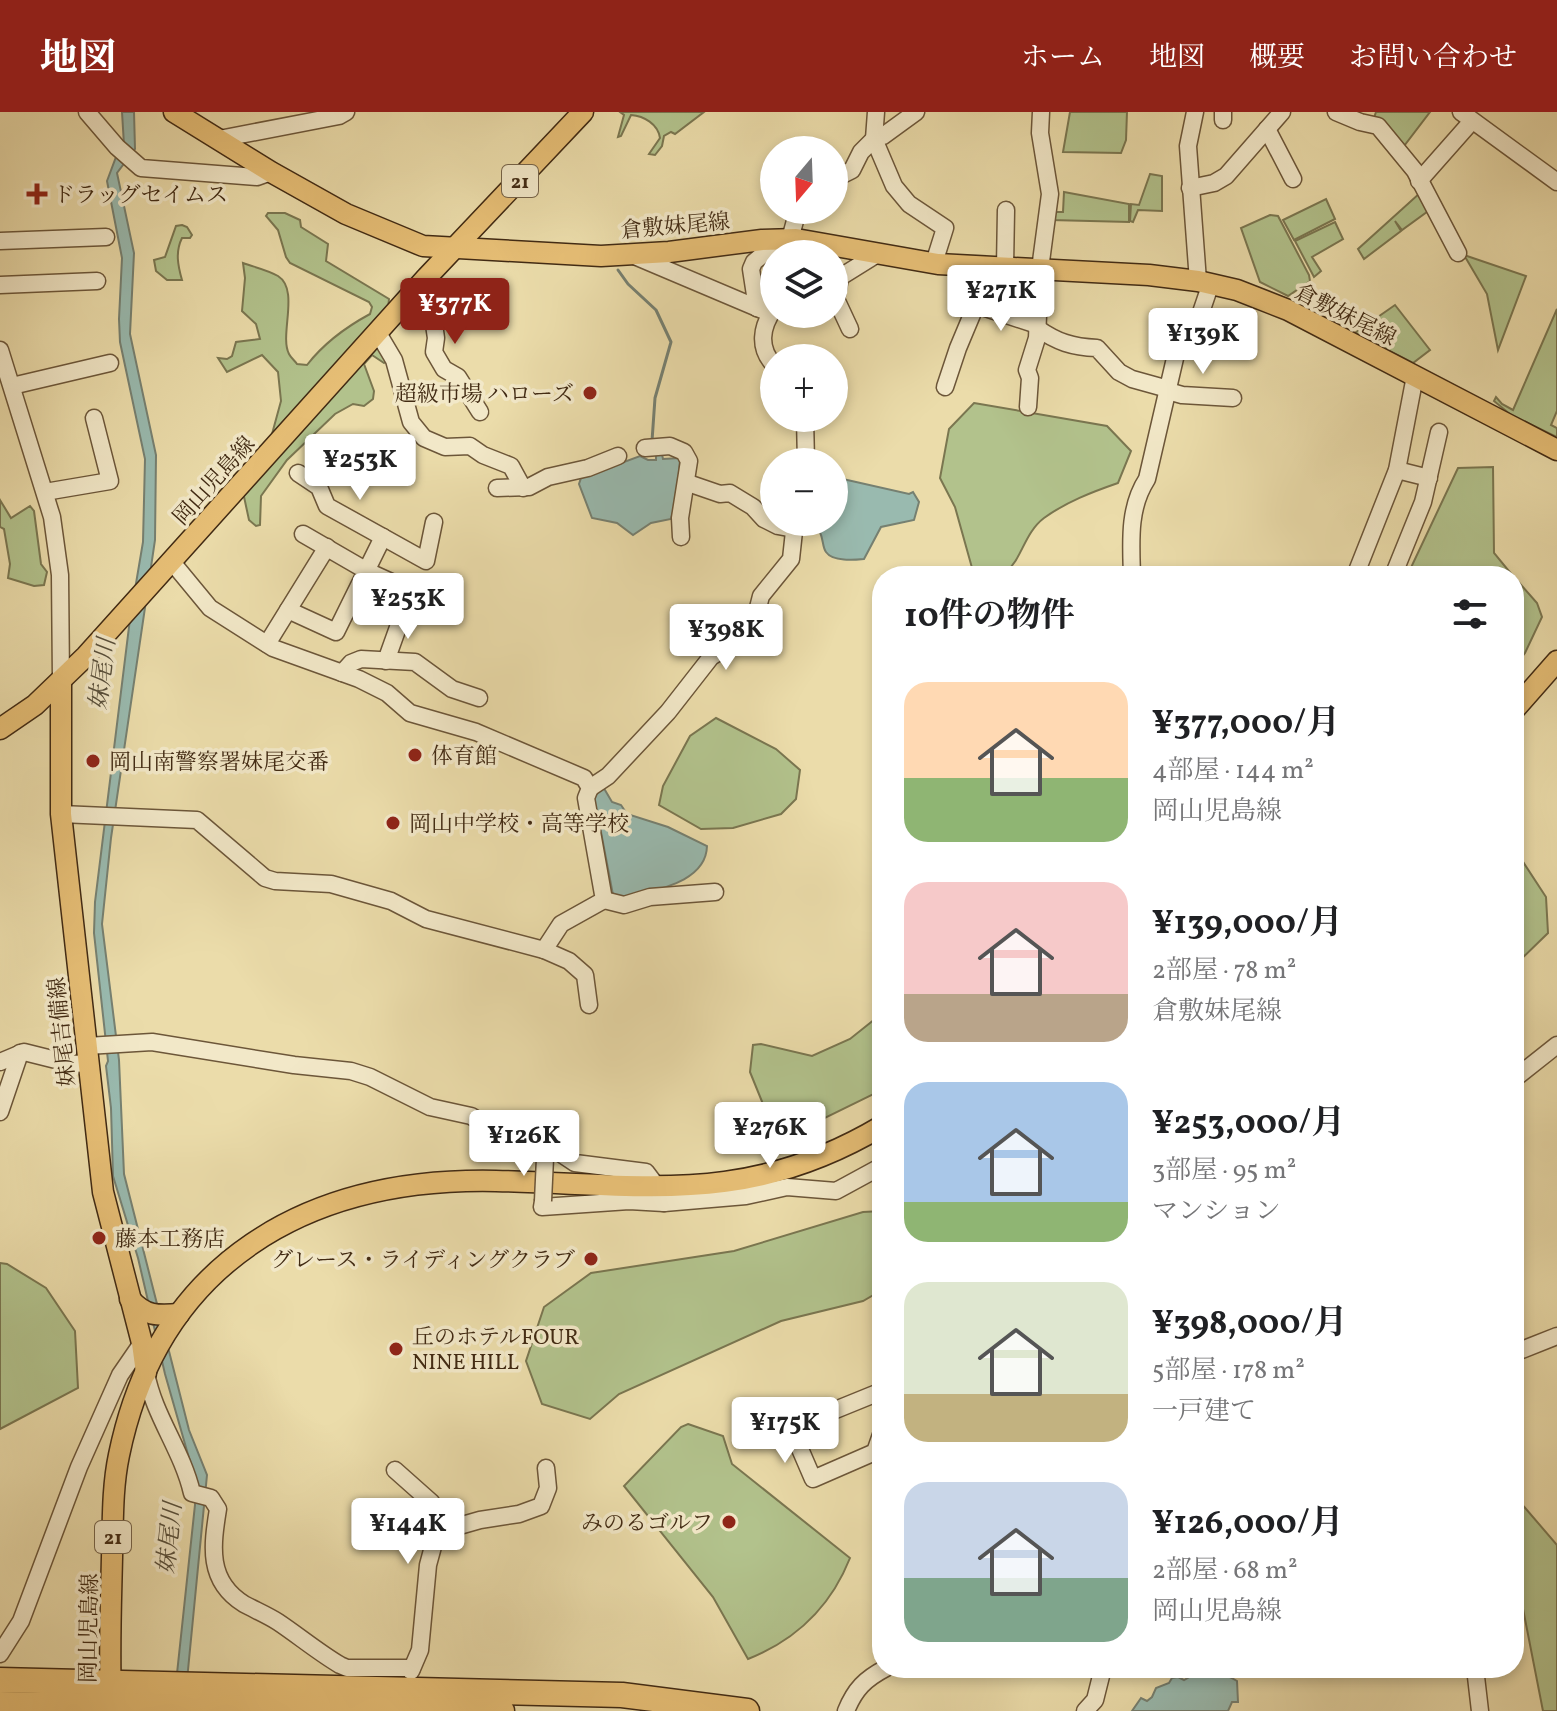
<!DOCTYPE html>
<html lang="ja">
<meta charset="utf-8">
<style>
body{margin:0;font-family:Vollkorn,"Noto Serif JP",serif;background:#f2f2f2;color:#202124;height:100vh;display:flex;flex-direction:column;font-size:30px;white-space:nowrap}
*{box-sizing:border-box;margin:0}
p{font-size:26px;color:#757577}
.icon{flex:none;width:44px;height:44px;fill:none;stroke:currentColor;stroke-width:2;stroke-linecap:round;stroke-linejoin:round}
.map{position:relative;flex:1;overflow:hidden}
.sheet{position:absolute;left:872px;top:454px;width:652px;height:1112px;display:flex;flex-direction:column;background:#fff;border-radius:32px;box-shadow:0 4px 12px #0003}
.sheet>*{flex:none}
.needle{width:52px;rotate:199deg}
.buttons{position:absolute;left:760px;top:24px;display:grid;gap:16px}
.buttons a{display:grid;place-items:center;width:88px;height:88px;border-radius:50%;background:#fff;box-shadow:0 4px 12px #0003;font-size:40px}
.price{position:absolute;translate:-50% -68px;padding:0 18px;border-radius:8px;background:#fff;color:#222;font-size:26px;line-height:52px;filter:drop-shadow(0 2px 4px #0008)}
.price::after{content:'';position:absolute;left:50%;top:48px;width:24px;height:18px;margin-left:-12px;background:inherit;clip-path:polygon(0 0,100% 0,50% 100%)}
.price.on{background:#8f2418;color:#fff}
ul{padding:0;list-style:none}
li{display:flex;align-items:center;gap:24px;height:200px;padding:0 32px}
li span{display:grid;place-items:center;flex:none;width:224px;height:160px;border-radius:24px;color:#555}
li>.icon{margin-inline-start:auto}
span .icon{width:96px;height:96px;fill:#fffc;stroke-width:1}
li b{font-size:34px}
h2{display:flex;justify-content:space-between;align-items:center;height:96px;padding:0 32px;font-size:34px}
header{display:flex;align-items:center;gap:48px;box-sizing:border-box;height:112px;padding:0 40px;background:#8f2418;color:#fff}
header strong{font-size:38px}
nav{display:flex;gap:44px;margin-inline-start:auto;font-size:28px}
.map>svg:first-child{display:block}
</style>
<header>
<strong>地図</strong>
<nav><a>ホーム</a><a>地図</a><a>概要</a><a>お問い合わせ</a></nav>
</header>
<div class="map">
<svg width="1557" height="1599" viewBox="0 0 1557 1599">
<rect width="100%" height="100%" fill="#ebdcaa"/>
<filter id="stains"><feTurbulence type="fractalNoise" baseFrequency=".0025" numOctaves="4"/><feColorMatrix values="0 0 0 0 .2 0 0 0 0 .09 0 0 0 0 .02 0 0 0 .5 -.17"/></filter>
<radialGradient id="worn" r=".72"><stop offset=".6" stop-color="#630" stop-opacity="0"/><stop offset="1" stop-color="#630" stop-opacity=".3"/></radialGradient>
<!-- green -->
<g fill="#b2c28c" stroke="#7a7650" stroke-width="2">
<path d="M 620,0 L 704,0 L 675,22 L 671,20 L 664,24 L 662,34 L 655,43 L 649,42 L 660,26 C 658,12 644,4 631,3 L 621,24 L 618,25 L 624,3 Z"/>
<path d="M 1070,0 L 1127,0 L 1126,28 L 1121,41 L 1063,40 Z"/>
<path d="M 1376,0 L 1430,0 L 1401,38 L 1373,9 Z"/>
<path d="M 1150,62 L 1162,64 L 1162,99 L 1138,98 L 1133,110 L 1130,109 L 1131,92 L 1139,93 Z"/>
<path d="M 1064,80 L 1129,92 L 1129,110 L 1051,108 L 1051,100 L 1063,100 Z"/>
<path d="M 1421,80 L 1431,97 L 1402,118 L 1395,109 L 1401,119 L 1364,147 L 1358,137 Z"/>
<path d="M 1326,87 L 1335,107 L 1294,128 L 1283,108 Z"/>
<path d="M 268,101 L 285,101 L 300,108 L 301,115 L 328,132 L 326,149 L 389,187 L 388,196 L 269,333 L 281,289 L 278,260 L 262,243 L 227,260 L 218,246 L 227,247 L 232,244 L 236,230 L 260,227 L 256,212 L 242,199 L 245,166 L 243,151 C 254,155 268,158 278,164 C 300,178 279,223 289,242 C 291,246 295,249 297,252 L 307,253 C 324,231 346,215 370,202 L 372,195 L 369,190 L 290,151 L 286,145 L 278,118 L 266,104 Z"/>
<path d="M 1270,103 L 1278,104 L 1309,163 L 1310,169 L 1288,184 L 1260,170 L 1241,116 Z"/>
<path d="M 1335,110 L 1343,127 L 1312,145 L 1321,159 L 1314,165 L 1295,129 Z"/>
<path d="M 182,113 L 187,115 L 192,123 L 190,126 L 182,126 C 175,140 178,154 182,168 L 167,168 L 156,159 L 154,148 L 165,145 L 176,114 Z"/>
<path d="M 1464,143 L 1526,164 L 1498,238 L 1487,182 Z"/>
<path d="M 1395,193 L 1430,238 L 1413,251 L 1372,230 L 1390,216 L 1385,209 L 1362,225 L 1355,221 Z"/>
<path d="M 1557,197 L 1557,299 L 1551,313 L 1557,316 L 1557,325 L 1511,303 L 1494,289 L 1496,285 L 1502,292 L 1513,298 Z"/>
<path d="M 380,230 L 389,246 L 384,251 L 372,243 L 364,252 L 374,279 L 373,287 L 364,294 L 353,292 L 335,302 L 287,348 L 261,384 L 260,413 L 256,414 L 249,408 L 243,380 Z"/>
<path d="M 974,291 L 1107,314 L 1131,339 L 1118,371 C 1092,380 1066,390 1044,406 C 1015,428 1023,475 974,463 L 955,395 L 940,366 L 949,317 Z"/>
<path d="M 1493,355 L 1494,441 L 1513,464 L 1407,464 L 1458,356 Z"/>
<path d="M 0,388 L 11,406 L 30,394 L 34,399 L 41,452 L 47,460 L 44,473 L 34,474 L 8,466 L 10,452 L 4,417 L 0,415 Z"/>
<path d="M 1514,465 L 1537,491 L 1542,505 L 1525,541 L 1514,555 Z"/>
<path d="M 716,606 L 776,637 L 800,658 L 796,687 L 781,702 L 733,716 L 701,717 L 659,693 L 663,674 L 690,624 Z"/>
<path d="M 1514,736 L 1546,785 L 1548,821 L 1514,854 Z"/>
<path d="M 880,903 L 882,903 L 882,978 L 778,1029 L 750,960 L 753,933 L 761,932 L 812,944 L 850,927 Z"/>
<path d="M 882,1099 L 882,1178 L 863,1189 L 781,1209 L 619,1282 L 590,1307 L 542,1292 L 526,1249 L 544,1195 L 591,1161 L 734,1139 L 863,1100 Z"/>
<path d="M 0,1151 L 7,1152 L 46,1176 L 75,1219 L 78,1276 L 0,1317 Z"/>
<path d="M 688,1312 L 723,1324 L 732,1352 L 850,1446 C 831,1494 796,1528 748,1547 L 713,1485 L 624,1374 L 681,1315 Z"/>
<path d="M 1514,1383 L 1557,1433 L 1557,1599 L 1543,1599 L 1514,1451 Z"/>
</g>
<!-- water -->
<g fill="#99baaf" stroke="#768071" stroke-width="2">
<path d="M 122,0 L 134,0 L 135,37 L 117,61 L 134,141 L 130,222 L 156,343 L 155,428 L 111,726 L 102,812 L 119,948 L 124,1062 L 189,1318 L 207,1363 L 184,1599 L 173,1599 L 197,1374 L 165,1262 L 138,1146 L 113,1064 L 111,996 L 106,954 L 108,949 L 94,821 L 95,790 L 130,507 L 143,430 L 145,347 L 120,230 L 119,207 L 122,146 L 107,69 L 116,45 L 124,33 Z"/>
<path d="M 661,338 L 663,347 L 680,346 L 678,382 L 671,407 L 651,411 L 633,423 L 617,411 L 592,406 L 579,372 L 581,366 L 640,344 L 648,348 L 656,348 L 656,339 Z"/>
<path d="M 834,365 L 909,382 L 913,380 L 919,390 L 914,408 L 881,415 L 864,447 C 854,448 833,450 826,440 C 821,433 825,423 814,410 L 834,410 Z"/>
<path d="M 602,673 L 612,690 L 621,693 L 627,702 L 668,715 L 707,734 C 706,772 652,778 623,787 L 613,783 L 597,699 L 594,699 L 592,677 Z"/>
<path d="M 1198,1560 C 1214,1565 1222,1559 1237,1569 L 1238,1590 L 1232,1590 L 1228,1599 L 1132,1599 L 1141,1586 L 1147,1589 L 1152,1585 L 1156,1576 L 1169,1571 L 1172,1566 L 1178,1565 L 1184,1568 Z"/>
</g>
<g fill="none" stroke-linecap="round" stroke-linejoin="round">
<!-- stream -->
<path stroke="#768071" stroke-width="3" d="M 618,158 L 628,172 L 656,198 L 671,230 L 655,286 L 652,329"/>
<!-- minor casing -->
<g stroke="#6c5639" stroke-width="19">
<g id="minor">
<path d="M 87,0 L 117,35 L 141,56 L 257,65 L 271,60"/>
<path d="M 876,0 L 874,27 L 894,74 L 909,92 L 945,116 L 934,151"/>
<path d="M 1195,0 L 1188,34 L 1198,169"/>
<path d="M 1223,0 L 1223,8"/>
<path d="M 1336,0 L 1360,10 L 1378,14 L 1415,59 L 1458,141"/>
<path d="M 1461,0 L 1557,70"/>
<path d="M 1267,17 L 1293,67"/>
<path d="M 219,27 L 339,4 L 346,0"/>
<path d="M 834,67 L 852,58 L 861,40 L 874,27 L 883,24 L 916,0"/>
<path d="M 1419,69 L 1472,9"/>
<path d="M 1190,76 L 1214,71 L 1226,64 L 1282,0"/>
<path d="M 790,127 L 798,98"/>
<path d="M 0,129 L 106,125"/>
<path d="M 632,143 L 762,198 L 774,196"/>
<path d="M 1005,155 L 1006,98"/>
<path d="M 427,165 L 436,226 L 434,240 L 444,257 L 458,265 L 480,300"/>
<path d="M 840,166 L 836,187 L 850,217"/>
<path d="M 834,169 L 879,141"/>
<path d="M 0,173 L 97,169"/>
<path d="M 976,193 L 1037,213"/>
<path d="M 757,196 L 751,157 L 754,150 L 781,127"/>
<path d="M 774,197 C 761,215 758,236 774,253"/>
<path d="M 1037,216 C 1057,230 1072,235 1097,236 L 1119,260 L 1132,267 L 1168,277"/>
<path d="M 378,221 L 394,248 L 411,310 L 424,326 L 445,335 L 470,334 L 483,343 L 511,354 L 523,376"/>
<path d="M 0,238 L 52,405 L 60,463 L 61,569"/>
<path d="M 12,274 L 110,251"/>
<path d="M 945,275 L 958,236 L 976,193 L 983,154"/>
<path d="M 1168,279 L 1182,283 L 1233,286"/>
<path d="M 1028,295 L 1030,266 L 1027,258 L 1037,226 L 1040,157 L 1050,82 L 1040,21 L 1041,0"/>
<path d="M 805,306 L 806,350"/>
<path d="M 645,336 L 670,334 L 684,340 L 689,349 L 680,406 L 681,425"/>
<path d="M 1397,358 L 1429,366"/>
<path d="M 298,361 L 319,375 L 327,394 L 426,449 L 434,410"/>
<path d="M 688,371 L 720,382 L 730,381 L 753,395 L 764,407 L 778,414 L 794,417"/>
<path d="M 497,376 L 529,375 L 548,365 L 588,356 L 618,344"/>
<path d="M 45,380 L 110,369 L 94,306"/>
<path d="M 303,422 L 367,459 L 411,479 L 386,549"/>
<path d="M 172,450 L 210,496 L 273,536 L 359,567 L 387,581 L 410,601 L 476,620 L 584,666 L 590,676 L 586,686 L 604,788 L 561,812 L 544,838"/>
<path d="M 1132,464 C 1131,431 1128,396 1147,367 L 1179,229 L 1196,215 L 1211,171"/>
<path d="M 1355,464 L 1397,358 L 1415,264"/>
<path d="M 1393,464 L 1423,390 L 1439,320"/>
<path d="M 288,498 L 336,520 L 383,425"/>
<path d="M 267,532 L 327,435"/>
<path d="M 342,561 L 351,551 L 361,547 L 415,550 L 452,577 L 479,586"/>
<path d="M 590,676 L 608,664 L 668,600 L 711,545 L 722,538 L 750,527 L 761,484 L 791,447 L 795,410"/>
<path d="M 61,702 L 197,708 L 265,766 L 275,769 L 331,772 L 391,789 L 426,807 L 544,838 L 569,849 L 585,863 L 589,893"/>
<path d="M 604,788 L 624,793 L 650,785 L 715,780"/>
<path d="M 87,934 L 152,930 L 294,953 L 351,959 L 370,965 L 430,995 L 471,1004 L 503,1023 L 557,1039 L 575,1051 L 646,1060 L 658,1076 L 664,1091 L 629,1089 L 542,1095 L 543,1089"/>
<path d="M 0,950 L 24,940 L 72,952 L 89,951"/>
<path d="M 1514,967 L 1557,933"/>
<path d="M 0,1000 L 20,941"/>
<path d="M 664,1091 L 746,1084 L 787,1075 L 836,1079 L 882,1054"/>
<path d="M 1514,1241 L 1557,1224"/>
<path d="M 146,1261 C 154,1304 182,1338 192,1381 L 211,1386 L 218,1397 C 212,1434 207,1469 244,1492 C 255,1498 267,1503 278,1510 C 299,1524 318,1540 340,1553 L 347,1556 L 412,1556"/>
<path d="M 882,1279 L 791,1316 L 813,1367 L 875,1340 L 882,1320"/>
<path d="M 395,1358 L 431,1390 L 441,1405 L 428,1453 L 420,1538 L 411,1559"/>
<path d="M 438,1420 L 480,1408 L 519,1402 L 541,1394 L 548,1376 L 546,1356"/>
<path d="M 882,1442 L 882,1460"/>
<path d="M 0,1542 L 21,1509 L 79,1355 L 120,1263 L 142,1231"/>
<path d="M 1475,1556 L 1480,1599"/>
<path d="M 846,1599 C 855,1577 865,1567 886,1556"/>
<path d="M 1085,1599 L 1095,1588 L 1103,1556"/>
</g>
</g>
<!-- major casing -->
<g stroke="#412a13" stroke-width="23">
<g id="major">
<path d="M 174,0 L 271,60 L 346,102 L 423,134 L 601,144 L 669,140 L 762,128 L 796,127 L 938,152 L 1149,163 L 1198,169 L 1237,178 L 1288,198 L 1557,338"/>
<path d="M 61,569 L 61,702 L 103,1080 L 142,1231 L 146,1261"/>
<path d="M 1514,598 L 1557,549"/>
<path d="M 0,617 L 35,593 L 86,544 L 427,165 L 583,0"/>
<path d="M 130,1187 C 145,1204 157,1204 179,1202"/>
<path d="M 111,1584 C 109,1537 111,1491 112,1445 C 113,1411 112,1376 119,1343 C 159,1149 308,1065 496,1069 C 644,1072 746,1095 882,1014"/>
</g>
</g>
<!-- highway casing -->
<g stroke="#412a13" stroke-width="27">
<g id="highway">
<path d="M 0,1568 L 622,1583 L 747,1599"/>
<path d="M 0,1592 L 502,1599"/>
</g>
</g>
<!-- minor -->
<use href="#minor" stroke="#f2e8c8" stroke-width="16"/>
<!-- major -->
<use href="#major" stroke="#e6be75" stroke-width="20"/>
<!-- highway -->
<use href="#highway" stroke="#e6be75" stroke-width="24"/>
<!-- minor-bridge casing -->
<g stroke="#6c5639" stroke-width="19" stroke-linecap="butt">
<path id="minor-bridge" d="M 543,1089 L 545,1046"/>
</g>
<!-- minor-bridge -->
<use href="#minor-bridge" stroke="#f2e8c8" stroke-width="16"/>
</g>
<!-- markers -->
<g fill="#8f2418" stroke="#f2e8c8" stroke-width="3">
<path d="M33 70h8v8h8v8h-8v8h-8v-8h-8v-8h8z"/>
<circle cx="590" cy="281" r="8"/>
<circle cx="415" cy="643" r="8"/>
<circle cx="93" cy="649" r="8"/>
<circle cx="393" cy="711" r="8"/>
<circle cx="99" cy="1126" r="8"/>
<circle cx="591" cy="1147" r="8"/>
<circle cx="396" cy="1237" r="8"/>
<circle cx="729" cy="1410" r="8"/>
</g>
<g text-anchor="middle" stroke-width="7" stroke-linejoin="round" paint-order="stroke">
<!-- shield labels -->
<g fill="#f2e8c8" stroke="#766349" stroke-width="2">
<rect x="502" y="53" width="36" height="32" rx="6"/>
<rect x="95" y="1409" width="36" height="32" rx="6"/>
</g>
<g font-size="20" font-weight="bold" fill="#412a13">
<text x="520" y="76">21</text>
<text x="113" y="1432">21</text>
</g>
<!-- poi labels -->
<g font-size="22" fill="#412a13" stroke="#f2e8c8" text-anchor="start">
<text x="53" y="90">ドラッグセイムス</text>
<text x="574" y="289" text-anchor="end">超級市場 ハローズ</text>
<text x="431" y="651">体育館</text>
<text x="109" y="657">岡山南警察署妹尾交番</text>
<text x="409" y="719">岡山中学校・高等学校</text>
<text x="115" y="1134">藤本工務店</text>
<text x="575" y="1155" text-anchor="end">グレース・ライディングクラブ</text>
<text x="412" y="1232">丘のホテルFOUR<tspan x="412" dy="25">NINE HILL</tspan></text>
<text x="713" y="1418" text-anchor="end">みのるゴルフ</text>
</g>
<!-- street labels -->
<g font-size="22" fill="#412a13" stroke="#f2e8c8">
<text transform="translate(675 113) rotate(-5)" y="8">倉敷妹尾線</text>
<text transform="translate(1346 202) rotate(27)" y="8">倉敷妹尾線</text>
<text transform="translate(213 368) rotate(-48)" y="8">岡山児島線</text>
<text transform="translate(61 920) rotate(-96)" y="8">妹尾吉備線</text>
<text transform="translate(88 1516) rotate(-89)" y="8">岡山児島線</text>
</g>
<!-- water labels -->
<g font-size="24" font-style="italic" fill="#574e3a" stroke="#f2e8c8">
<text transform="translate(102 562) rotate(-83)" y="8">妹尾川</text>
<text transform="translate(169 1426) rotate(-84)" y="8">妹尾川</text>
</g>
</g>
<rect width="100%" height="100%" filter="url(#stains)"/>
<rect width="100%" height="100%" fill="url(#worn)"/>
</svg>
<div class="buttons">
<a><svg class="needle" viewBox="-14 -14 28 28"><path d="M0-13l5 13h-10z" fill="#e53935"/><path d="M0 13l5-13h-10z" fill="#757577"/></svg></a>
<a><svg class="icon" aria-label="layers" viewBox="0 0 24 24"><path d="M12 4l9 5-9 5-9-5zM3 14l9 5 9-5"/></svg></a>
<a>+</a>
<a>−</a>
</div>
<b class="price" style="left:1001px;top:221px">¥271K</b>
<b class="price on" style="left:455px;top:234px">¥377K</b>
<b class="price" style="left:1203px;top:264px">¥139K</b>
<b class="price" style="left:360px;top:390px">¥253K</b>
<b class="price" style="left:408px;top:529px">¥253K</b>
<b class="price" style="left:726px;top:560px">¥398K</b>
<b class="price" style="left:770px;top:1058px">¥276K</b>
<b class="price" style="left:524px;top:1066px">¥126K</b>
<b class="price" style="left:785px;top:1353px">¥175K</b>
<b class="price" style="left:408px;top:1454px">¥144K</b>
<section class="sheet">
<h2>10件の物件<svg class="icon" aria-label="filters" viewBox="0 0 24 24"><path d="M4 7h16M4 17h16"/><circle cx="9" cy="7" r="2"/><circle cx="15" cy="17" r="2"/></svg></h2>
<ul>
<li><span style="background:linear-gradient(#ffd9b3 60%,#8fb573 0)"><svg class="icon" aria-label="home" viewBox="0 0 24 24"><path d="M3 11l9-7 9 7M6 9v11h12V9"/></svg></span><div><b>¥377,000/月</b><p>4部屋 · 144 m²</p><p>岡山児島線</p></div></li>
<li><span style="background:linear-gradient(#f6c9c9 70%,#b9a48a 0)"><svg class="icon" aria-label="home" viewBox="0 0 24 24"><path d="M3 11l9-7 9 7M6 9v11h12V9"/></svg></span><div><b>¥139,000/月</b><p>2部屋 · 78 m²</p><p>倉敷妹尾線</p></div></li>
<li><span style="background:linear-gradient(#a9c7e8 75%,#8fb573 0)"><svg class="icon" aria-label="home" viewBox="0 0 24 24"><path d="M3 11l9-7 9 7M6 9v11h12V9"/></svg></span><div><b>¥253,000/月</b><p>3部屋 · 95 m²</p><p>マンション</p></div></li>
<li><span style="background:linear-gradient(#dfe7d0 70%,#c2b280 0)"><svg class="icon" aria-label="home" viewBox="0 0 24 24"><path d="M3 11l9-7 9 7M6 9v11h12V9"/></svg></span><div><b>¥398,000/月</b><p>5部屋 · 178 m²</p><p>一戸建て</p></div></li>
<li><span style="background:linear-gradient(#c9d6e8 60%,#7fa58c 0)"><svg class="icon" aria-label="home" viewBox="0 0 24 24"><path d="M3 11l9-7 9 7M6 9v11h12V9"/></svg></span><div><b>¥126,000/月</b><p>2部屋 · 68 m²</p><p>岡山児島線</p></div></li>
</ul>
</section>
</div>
